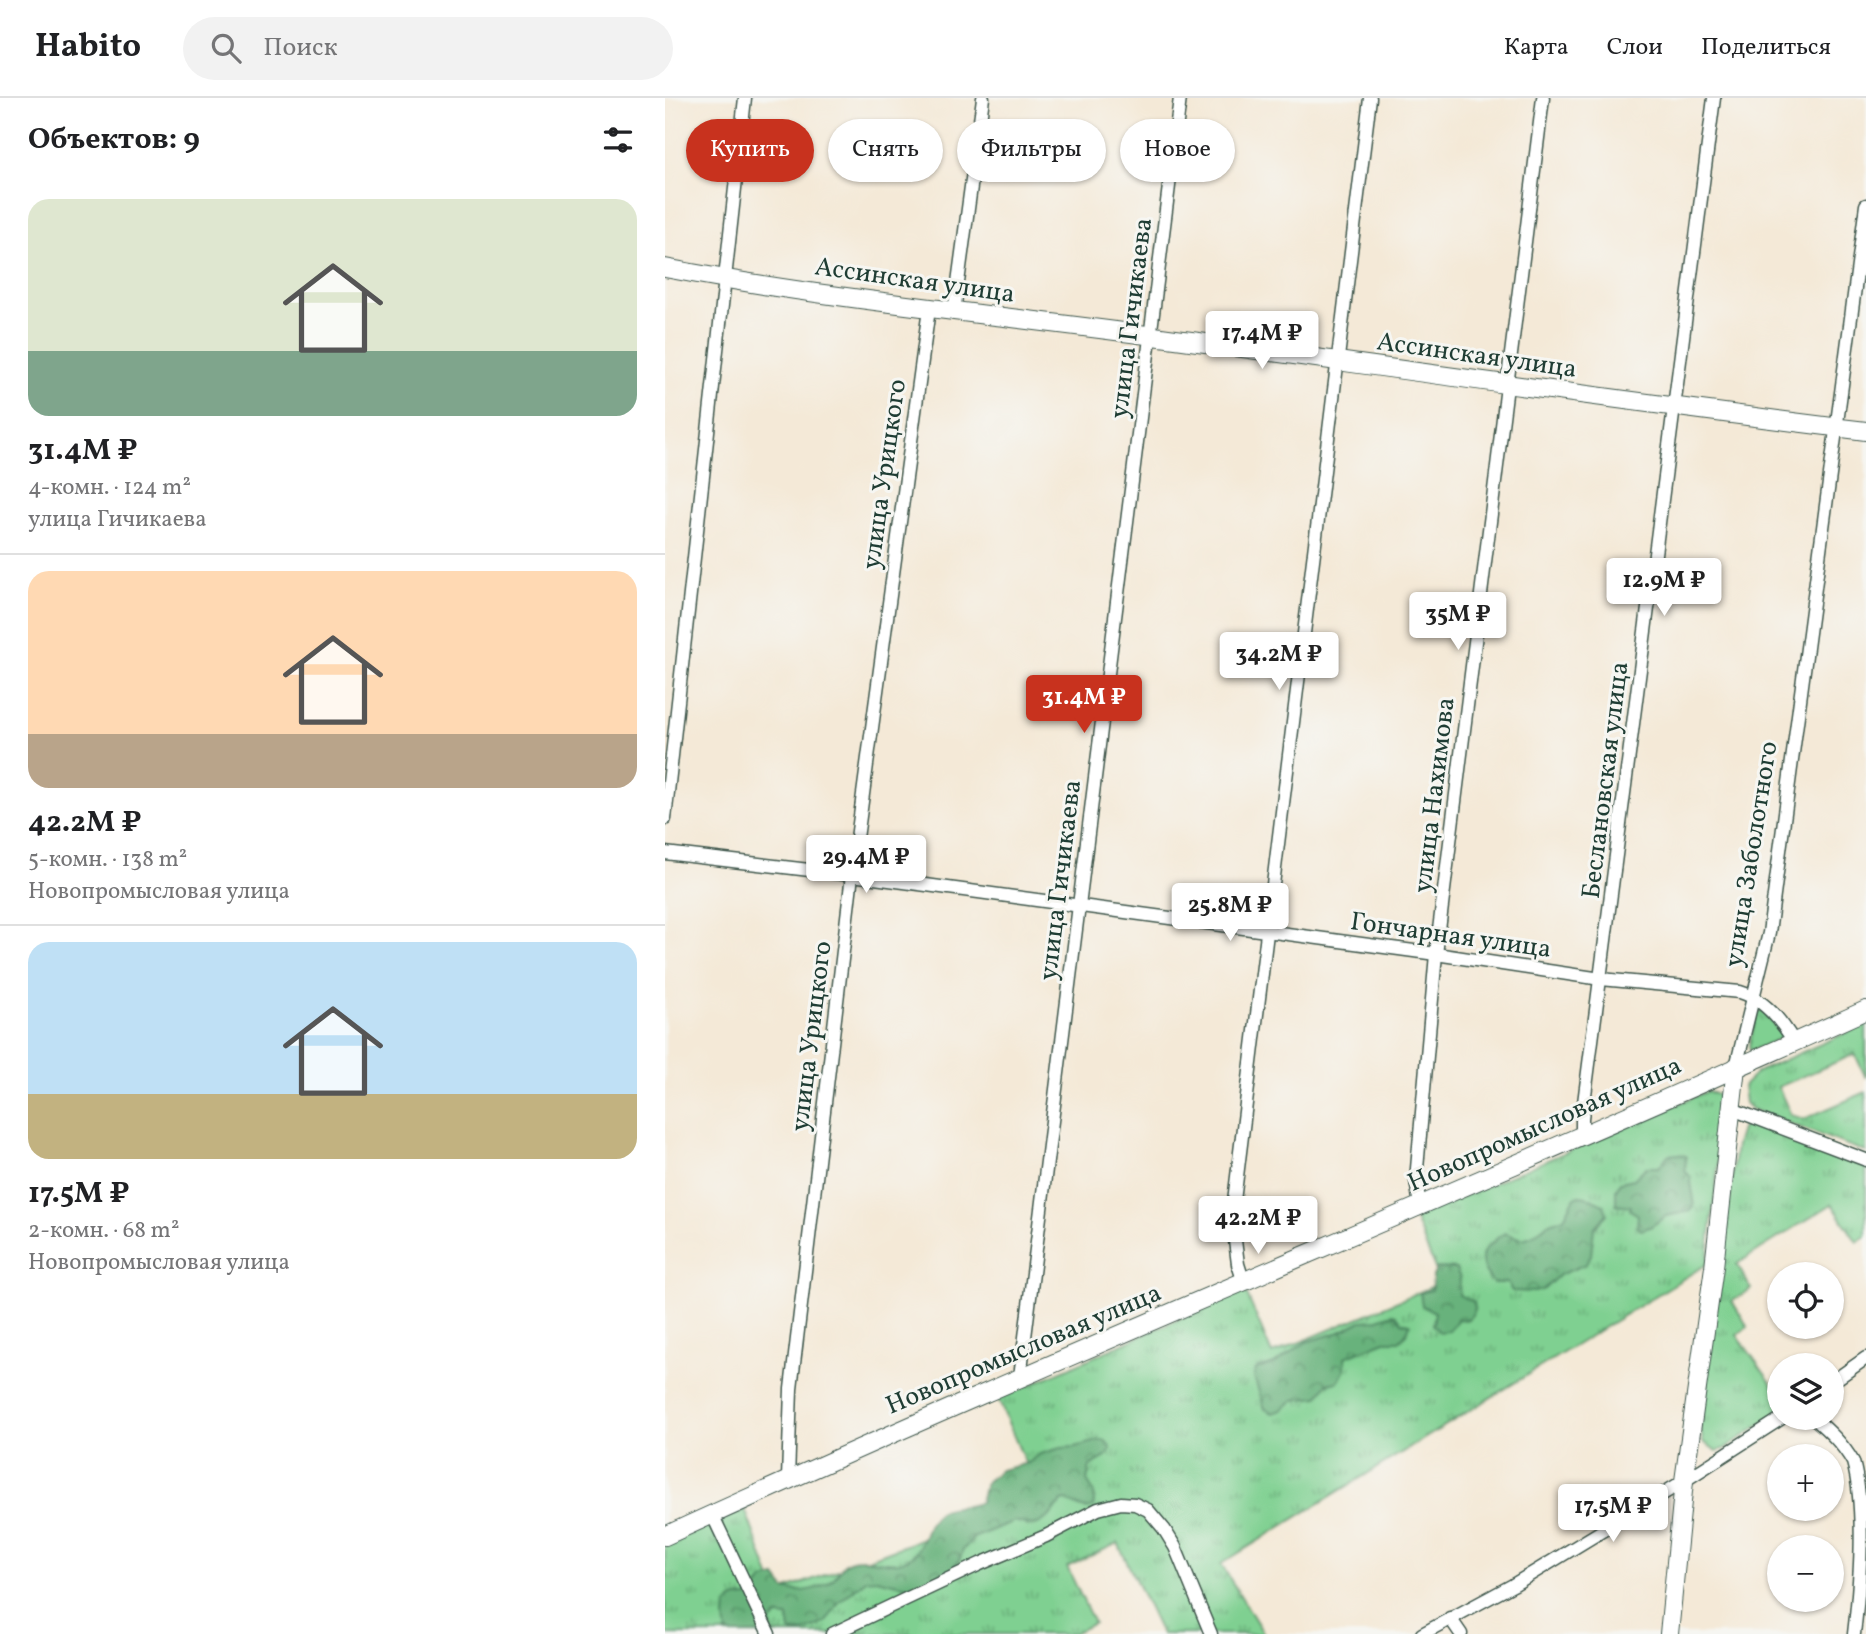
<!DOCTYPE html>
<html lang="ru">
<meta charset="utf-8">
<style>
body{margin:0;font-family:Vollkorn,serif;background:#f2f2f2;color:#202124;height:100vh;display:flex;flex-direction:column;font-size:26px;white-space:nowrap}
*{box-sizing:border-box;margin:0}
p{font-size:23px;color:#757577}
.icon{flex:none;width:38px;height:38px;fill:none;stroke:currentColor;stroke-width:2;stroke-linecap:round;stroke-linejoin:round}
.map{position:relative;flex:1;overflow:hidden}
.side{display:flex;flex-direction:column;background:#fff;width:665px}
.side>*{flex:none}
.banner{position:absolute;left:21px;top:21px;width:665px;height:63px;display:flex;gap:14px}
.tools{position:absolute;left:1102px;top:1164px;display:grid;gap:14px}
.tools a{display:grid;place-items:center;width:77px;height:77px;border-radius:50%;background:#fff;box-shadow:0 2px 5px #0004;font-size:35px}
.price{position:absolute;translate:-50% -60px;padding:0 16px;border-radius:7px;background:#fff;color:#222;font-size:23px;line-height:46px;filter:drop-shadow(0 2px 4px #0008)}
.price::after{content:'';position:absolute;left:50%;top:42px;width:21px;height:16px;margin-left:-10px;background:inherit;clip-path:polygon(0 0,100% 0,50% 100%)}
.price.active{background:#c8321e;color:#fff}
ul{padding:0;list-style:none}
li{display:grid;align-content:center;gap:14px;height:371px;padding:0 28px}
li+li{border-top:2px solid #e0e0e0}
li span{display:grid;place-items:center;height:217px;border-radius:21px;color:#555}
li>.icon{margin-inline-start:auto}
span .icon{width:126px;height:126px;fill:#fffc;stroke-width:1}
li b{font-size:30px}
h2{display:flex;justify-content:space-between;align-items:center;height:84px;padding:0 28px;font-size:30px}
.tag{padding:0 24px;border-radius:32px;background:#fff;box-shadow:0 2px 5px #0004;font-size:24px;line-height:63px}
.tag.active{background:#c8321e;color:#fff}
header{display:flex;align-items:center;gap:42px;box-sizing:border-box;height:98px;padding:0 35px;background:#fff;border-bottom:2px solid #e0e0e0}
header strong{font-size:33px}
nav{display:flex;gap:38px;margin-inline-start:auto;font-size:24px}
.search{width:490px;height:63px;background:#f2f2f2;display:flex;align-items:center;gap:18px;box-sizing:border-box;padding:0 24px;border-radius:38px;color:#757577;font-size:26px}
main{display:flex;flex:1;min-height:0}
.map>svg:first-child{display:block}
</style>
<header>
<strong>Habito</strong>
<div class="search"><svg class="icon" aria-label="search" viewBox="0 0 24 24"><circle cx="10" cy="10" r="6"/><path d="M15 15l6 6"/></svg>Поиск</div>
<nav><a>Карта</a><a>Слои</a><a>Поделиться</a></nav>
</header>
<main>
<section class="side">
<h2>Объектов: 9<svg class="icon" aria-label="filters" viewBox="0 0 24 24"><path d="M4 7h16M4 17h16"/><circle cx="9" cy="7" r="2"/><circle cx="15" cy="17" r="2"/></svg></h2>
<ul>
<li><span style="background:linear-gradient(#dfe7d0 70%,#7fa58c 0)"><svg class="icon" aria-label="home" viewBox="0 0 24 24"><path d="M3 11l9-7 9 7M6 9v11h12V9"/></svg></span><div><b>31.4M ₽</b><p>4-комн. · 124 m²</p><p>улица Гичикаева</p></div></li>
<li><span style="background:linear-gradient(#ffd9b3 75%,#b9a48a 0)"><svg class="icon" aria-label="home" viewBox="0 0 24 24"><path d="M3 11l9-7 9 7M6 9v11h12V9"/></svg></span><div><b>42.2M ₽</b><p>5-комн. · 138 m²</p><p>Новопромысловая улица</p></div></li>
<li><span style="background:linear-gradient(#bfe0f5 70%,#c2b280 0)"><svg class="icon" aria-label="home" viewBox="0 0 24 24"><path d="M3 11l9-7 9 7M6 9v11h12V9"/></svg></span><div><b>17.5M ₽</b><p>2-комн. · 68 m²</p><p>Новопромысловая улица</p></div></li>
</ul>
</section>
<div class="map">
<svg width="1201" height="1536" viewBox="0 0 1201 1536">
<defs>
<pattern id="grass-tufts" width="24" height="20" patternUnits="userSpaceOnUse" patternTransform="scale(1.75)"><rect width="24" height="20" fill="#7fd091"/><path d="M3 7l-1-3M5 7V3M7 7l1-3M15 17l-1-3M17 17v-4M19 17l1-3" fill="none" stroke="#67aa77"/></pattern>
<pattern id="forest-crowns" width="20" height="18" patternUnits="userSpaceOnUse" patternTransform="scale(1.75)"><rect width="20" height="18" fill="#67b27b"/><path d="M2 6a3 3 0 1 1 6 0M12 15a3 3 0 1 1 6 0" fill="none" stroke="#549266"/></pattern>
</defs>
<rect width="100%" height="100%" fill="#f6f6f2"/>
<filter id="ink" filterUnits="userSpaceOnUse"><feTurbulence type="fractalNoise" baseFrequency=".0143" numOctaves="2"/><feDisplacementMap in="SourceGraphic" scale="14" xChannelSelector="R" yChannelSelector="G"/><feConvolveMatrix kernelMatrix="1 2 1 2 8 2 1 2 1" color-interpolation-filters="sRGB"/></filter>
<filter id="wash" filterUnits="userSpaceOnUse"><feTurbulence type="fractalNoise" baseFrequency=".00686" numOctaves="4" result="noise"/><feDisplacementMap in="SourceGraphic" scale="28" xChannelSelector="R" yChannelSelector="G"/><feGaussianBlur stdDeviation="1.57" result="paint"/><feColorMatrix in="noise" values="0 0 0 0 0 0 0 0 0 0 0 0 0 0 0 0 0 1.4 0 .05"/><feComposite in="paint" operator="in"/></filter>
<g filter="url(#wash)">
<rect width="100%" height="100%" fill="#f4e9d7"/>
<!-- grass -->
<g fill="url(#grass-tufts)" stroke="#4f8662" stroke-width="2">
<path d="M 1097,912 L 1119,939 L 1086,953 L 1084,948 L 1092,916 Z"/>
<path d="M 1201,926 L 1201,980 L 1190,956 L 1113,989 L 1126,1017 L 1139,1021 L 1201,994 L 1201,1054 L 1086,1011 L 1080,1005 L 1078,988 L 1092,974 Z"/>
<path d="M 1043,993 L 1055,998 L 1060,1004 L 1042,1166 L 556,1466 L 599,1536 L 496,1536 L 453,1445 L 402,1469 L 429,1525 L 407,1536 L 0,1536 L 0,1446 L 80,1411 L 111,1495 L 246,1445 L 371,1390 L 333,1301 L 580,1192 L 607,1256 L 776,1185 L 749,1119 Z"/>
<path d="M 1083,1024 L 1094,1024 L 1201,1066 L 1201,1138 L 1192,1144 L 1167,1106 L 1072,1166 L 1086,1191 L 1067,1203 L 1083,1229 L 1072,1237 L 1115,1297 L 1115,1314 L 1059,1351 L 1052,1353 L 1038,1344 L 1035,1327 L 1071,1047 L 1076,1031 Z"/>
</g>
<!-- forest -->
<g fill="url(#forest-crowns)" stroke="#437858" stroke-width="2">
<path d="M 1013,1056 L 1021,1058 L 1020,1072 L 1026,1080 C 1025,1091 1033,1103 1026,1113 L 1001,1118 L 985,1129 L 976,1132 L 972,1129 L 973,1117 L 965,1112 L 966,1108 L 951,1106 L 951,1092 L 955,1084 L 969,1081 L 981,1069 L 994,1069 L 1003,1057 Z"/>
<path d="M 914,1098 C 925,1098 930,1104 939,1107 L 942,1116 L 929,1130 L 926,1157 L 921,1166 L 894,1177 L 879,1191 L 870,1194 L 847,1193 L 842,1185 L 828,1185 C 818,1172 810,1157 826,1146 C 831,1142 833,1138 840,1135 L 857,1141 L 867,1138 L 882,1126 L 899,1120 L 910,1099 Z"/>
<path d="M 772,1170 L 791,1171 L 795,1180 L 794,1197 L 809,1204 L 810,1209 L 806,1219 L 802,1222 L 793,1221 L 784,1233 L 774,1234 L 768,1227 L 770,1214 L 757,1208 L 755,1195 L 767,1192 L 768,1178 Z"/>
<path d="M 727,1216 L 731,1217 L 737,1224 L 745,1226 L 742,1236 L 734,1243 L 720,1243 L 680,1259 C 681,1270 679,1276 672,1284 L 662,1286 L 653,1299 L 629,1302 L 617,1312 L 608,1315 L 600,1311 L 589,1279 L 591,1271 L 609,1266 L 641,1244 L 675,1234 L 696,1223 L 710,1222 Z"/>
<path d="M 437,1342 L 441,1343 L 446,1351 L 441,1359 L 425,1368 L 422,1383 C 429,1393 431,1397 428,1409 C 419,1414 410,1407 402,1402 L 397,1403 L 384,1419 L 373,1426 L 363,1427 L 349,1423 L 308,1440 L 298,1452 L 295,1461 L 285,1473 L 276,1478 L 250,1490 L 211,1481 L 201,1482 L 174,1504 L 161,1524 L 139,1534 L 130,1535 L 125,1533 L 123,1519 L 113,1518 L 106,1524 L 106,1536 L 59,1536 L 62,1534 C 58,1513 57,1499 83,1499 L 99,1482 L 111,1479 L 120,1491 C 134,1496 160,1491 170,1479 C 175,1473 176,1466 184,1463 C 202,1456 225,1471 242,1461 C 261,1451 257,1426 274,1414 C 286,1406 303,1411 315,1404 L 320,1385 L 336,1372 L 363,1365 L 375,1356 L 396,1350 L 409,1349 Z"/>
</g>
</g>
<g filter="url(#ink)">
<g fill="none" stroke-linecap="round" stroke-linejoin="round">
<!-- street casing -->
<g stroke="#3f574c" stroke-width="15">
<g id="street">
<path d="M 289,214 L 318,0"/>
<path d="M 0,721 L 80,0"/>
<path d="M 0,755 L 187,777 L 771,856 L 936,881 L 1075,894 C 1099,901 1116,922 1129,944"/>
<path d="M 1071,969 L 1104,835 L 1201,107"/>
<path d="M 1067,1011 L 1201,1062"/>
<path d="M 917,1037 L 917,1020 L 1049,0"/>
<path d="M 755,1108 L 751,1082 L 771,856 L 878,0"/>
<path d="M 579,1185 L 573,1166 L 567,1119 L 705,0"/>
<path d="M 355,1279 L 515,0"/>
<path d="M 1167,1284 L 1201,1260"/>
<path d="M 1149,1320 C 1164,1333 1178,1346 1188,1364 C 1201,1411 1195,1485 1189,1536"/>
<path d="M 123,1381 L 126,1291 L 187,777 L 264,211"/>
<path d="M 47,1416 L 104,1536"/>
<path d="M 785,1520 L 796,1536"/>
<path d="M 167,1536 L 315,1466 L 381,1438 L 433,1411 L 456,1405 L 470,1406 L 483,1412 L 499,1431 L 510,1449 L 546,1536"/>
<path d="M 757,1536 L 848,1487 L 1019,1383 L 1117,1320"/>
</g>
</g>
<!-- secondary casing -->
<g stroke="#3f574c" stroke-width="20">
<g id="secondary">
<path d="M 0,170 C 162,201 326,216 489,238 C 726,270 963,304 1201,333"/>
<path d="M 0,1438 C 397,1256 803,1092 1201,912"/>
<path d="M 1004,1536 L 1019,1383 L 1049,1169 L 1071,969"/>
</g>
</g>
<!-- street -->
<use href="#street" stroke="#fff" stroke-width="12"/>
<!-- secondary -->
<use href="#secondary" stroke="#fff" stroke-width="18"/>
</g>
</g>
<g text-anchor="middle" stroke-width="6" stroke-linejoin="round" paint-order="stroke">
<!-- street labels -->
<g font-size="26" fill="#1f3d34" stroke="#f6f6f2">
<text transform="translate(250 181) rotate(8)" y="9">Ассинская улица</text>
<text transform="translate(465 220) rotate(-83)" y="9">улица Гичикаева</text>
<text transform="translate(812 256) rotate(8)" y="9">Ассинская улица</text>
<text transform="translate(218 376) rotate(-82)" y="9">улица Урицкого</text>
<text transform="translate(939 682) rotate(-83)" y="9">Беслановская улица</text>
<text transform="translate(768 697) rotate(-83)" y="9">улица Нахимова</text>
<text transform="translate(1085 756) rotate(-81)" y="9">улица Заболотного</text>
<text transform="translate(394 782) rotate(-83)" y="9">улица Гичикаева</text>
<text transform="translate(786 836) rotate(8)" y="9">Гончарная улица</text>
<text transform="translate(145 938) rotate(-83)" y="9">улица Урицкого</text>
<text transform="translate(879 1025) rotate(-24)" y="9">Новопромысловая улица</text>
<text transform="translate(358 1250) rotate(-23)" y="9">Новопромысловая улица</text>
</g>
</g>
</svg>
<div class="tools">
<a><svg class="icon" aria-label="locate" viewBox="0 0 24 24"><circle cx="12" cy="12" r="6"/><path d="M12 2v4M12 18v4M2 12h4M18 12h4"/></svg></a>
<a><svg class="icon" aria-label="layers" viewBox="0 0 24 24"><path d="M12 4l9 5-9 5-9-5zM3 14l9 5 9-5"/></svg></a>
<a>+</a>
<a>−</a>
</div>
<b class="price" style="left:597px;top:273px">17.4M ₽</b>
<b class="price" style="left:999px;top:520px">12.9M ₽</b>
<b class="price" style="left:793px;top:554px">35M ₽</b>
<b class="price" style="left:614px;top:594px">34.2M ₽</b>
<b class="price active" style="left:419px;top:637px">31.4M ₽</b>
<b class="price" style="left:201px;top:797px">29.4M ₽</b>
<b class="price" style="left:565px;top:845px">25.8M ₽</b>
<b class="price" style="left:593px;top:1158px">42.2M ₽</b>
<b class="price" style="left:948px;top:1446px">17.5M ₽</b>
<div class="banner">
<a class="tag active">Купить</a>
<a class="tag">Снять</a>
<a class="tag">Фильтры</a>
<a class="tag">Новое</a>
</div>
</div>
</main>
